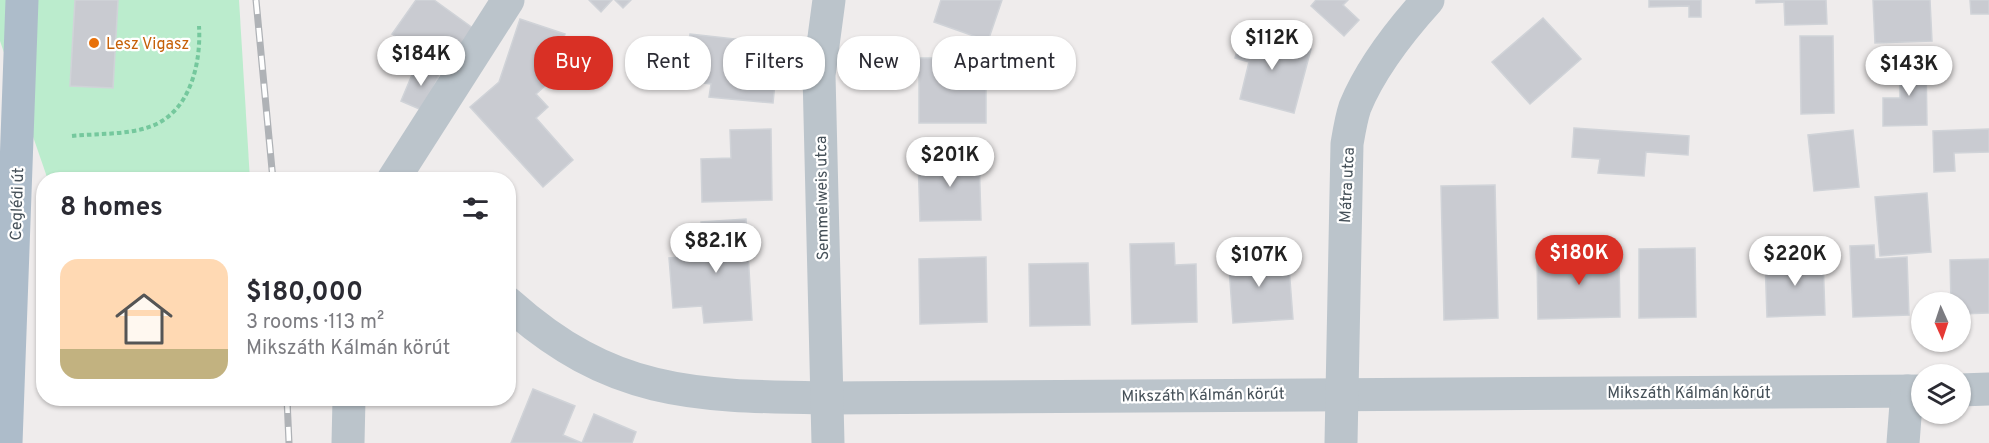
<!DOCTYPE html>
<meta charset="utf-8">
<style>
body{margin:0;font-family:Overpass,sans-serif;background:#f7f7f7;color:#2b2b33;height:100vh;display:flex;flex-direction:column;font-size:22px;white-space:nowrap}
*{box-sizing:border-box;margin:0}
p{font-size:20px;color:#7c7c81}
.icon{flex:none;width:33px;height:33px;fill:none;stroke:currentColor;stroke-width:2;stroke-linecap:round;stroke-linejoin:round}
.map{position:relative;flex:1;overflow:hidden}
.panel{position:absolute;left:36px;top:172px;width:480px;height:234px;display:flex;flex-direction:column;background:#fff;border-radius:24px;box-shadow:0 2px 4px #0004}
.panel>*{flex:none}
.banner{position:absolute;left:534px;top:36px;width:570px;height:54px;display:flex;gap:12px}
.needle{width:39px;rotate:177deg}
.buttons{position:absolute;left:1911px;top:292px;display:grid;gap:12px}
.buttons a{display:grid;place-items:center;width:60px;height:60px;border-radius:50%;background:#fff;box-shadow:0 2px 4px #0004;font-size:30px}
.price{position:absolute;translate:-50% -51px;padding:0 14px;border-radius:21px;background:#fff;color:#222;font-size:20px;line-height:39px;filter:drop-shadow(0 2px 3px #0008)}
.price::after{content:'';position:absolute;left:50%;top:36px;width:18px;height:14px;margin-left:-9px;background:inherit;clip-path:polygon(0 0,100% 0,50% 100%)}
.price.active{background:#d93025;color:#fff}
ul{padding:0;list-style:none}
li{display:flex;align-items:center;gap:18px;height:150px;padding:0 24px}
li span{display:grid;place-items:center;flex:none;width:168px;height:120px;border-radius:18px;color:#555}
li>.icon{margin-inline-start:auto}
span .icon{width:72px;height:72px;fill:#fffc;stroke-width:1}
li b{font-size:26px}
h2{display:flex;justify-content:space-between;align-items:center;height:72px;padding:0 24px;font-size:26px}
.chip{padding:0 21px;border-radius:24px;background:#fff;box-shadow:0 2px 4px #0004;font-size:21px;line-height:54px}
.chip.active{background:#d93025;color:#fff}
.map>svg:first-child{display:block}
</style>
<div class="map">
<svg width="1989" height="443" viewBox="0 0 1989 443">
<rect width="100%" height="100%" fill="#efecec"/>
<!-- green -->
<path fill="#bbeccd" d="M 0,0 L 239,0 L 250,180 L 48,180 L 0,41 Z"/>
<!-- building -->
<g fill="#c9cbd1" stroke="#d0d3d8" stroke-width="1.5">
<path d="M 75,0 L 118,0 L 113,88 L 70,86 Z"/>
<path d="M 416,0 L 434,0 L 474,29 L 444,71 L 392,34 Z"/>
<path d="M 589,0 L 612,0 L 601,12 Z"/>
<path d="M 615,0 L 631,0 L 623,8 Z"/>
<path d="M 941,0 L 1002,0 L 988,41 L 934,22 Z"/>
<path d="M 1316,0 L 1348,0 L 1343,5 L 1359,20 L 1344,36 L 1311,6 Z"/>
<path d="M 1649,0 L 1701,0 L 1701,17 L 1689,17 L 1689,6 L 1649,7 Z"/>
<path d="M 1756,0 L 1826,0 L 1827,24 L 1785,25 L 1784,2 L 1756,3 Z"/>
<path d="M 1873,0 L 1930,0 L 1932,41 L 1875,43 Z"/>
<path d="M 1970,0 L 1989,0 L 1989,14 L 1971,14 Z"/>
<path d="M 1543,18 L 1581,59 L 1530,104 L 1492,62 Z"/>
<path d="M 520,19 L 565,34 L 548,83 L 536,94 L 548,107 L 536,118 L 573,160 L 543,187 L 470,107 L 499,82 Z"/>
<path d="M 1242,31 L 1311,49 L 1294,113 L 1240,99 L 1249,62 L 1235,58 Z"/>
<path d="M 690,34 L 779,44 L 773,103 L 709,97 L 711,84 L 685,81 Z"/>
<path d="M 1800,36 L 1833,36 L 1834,113 L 1801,114 Z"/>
<rect x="919" y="58" width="67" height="65"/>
<path d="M 1900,59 L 1926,59 L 1927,125 L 1883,126 L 1883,98 L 1900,98 Z"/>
<path d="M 417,63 L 440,72 L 424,111 L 401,101 Z"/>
<path d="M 1574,128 L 1689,136 L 1688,155 L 1646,152 L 1644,176 L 1598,173 L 1600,159 L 1572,157 Z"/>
<path d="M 771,129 L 772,200 L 702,202 L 701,159 L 731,158 L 730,130 Z"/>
<path d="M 1989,129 L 1989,152 L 1954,153 L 1955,171 L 1934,172 L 1933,131 Z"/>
<path d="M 1853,130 L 1859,187 L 1814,191 L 1808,135 Z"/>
<path d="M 979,156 L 981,220 L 920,221 L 918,157 Z"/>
<path d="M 1495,185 L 1498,318 L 1444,320 L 1441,186 Z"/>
<path d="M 1927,193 L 1931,252 L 1880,256 L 1875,197 Z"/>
<path d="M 746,219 L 752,320 L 704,323 L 702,306 L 673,308 L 669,258 L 703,255 L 701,222 Z"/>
<path d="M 1174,243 L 1175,265 L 1196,264 L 1197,322 L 1132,324 L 1130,244 Z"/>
<path d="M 1874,245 L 1875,259 L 1907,257 L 1909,315 L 1853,317 L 1850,246 Z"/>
<path d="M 1695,248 L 1696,317 L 1639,318 L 1639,249 Z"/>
<path d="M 1276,251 L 1277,268 L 1289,267 L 1293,319 L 1233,323 L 1228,254 Z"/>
<path d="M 1619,253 L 1620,317 L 1538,319 L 1537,256 Z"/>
<path d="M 986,257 L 987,322 L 920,324 L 919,259 Z"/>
<path d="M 1823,258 L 1825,315 L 1767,317 L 1765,259 Z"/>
<path d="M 1989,259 L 1989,313 L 1960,314 L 1960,303 L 1951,303 L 1950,260 Z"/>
<path d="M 1088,263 L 1090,325 L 1030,326 L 1029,264 Z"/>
<path d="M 533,389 L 575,406 L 563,435 L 582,443 L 594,414 L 636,432 L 632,443 L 511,443 Z"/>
</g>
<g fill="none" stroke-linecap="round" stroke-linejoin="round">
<!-- path -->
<path stroke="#75c89d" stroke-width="4" stroke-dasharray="4.5 3" stroke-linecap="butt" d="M 72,136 C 99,133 138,136 162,121 C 193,102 201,58 199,26"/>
<!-- minor -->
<g stroke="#bbc4cb" stroke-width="33">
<path d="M 393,180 L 508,0"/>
<path d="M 508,303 C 612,396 694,396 827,398 L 1922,391"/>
<path d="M 1960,390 L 1989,389"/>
<path d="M 348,443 L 349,399"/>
<path d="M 828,443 L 819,75 L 829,0"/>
<path d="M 1341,443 L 1347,144 C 1349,132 1351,119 1355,107 C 1371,68 1400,31 1428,0"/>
<path d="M 1903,443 L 1907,391"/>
</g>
<!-- major -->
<path stroke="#adbcca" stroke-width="33" d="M 6,443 L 22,0"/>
<!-- rail casing -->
<g stroke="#afb2b6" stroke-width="7">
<g id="rail">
<path d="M 256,0 L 273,180"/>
<path d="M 287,399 L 289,443"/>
</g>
</g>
<!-- rail -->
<use href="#rail" stroke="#fff" stroke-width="4.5" stroke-dasharray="14" stroke-linecap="butt"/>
</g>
<!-- markers -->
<circle fill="#e8710a" stroke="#fff" stroke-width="2" cx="94" cy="43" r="6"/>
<g text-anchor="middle" stroke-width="4.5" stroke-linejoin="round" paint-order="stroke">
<!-- food labels -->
<g font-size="16" fill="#c56008" stroke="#fff" text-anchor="start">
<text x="106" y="49">Lesz Vigasz</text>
</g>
<!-- street labels -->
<g font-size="16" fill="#455058" stroke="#fff">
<text transform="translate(1346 185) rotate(-87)" y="6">Mátra utca</text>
<text transform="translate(821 198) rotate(-91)" y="6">Semmelweis utca</text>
<text transform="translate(16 204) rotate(-88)" y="6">Ceglédi út</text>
<text x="1689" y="398">Mikszáth Kálmán körút</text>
<text transform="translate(1203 394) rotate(-1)" y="6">Mikszáth Kálmán körút</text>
</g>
</g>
</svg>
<div class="buttons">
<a><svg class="needle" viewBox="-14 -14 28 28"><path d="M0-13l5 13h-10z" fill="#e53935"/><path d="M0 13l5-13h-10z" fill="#7c7c81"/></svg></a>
<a><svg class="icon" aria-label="layers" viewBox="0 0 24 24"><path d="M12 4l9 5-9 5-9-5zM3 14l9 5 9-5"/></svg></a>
</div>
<b class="price" style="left:1272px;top:71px">$112K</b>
<b class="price" style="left:421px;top:87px">$184K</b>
<b class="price" style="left:1909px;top:97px">$143K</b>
<b class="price" style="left:950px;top:188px">$201K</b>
<b class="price" style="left:716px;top:274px">$82.1K</b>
<b class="price active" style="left:1579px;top:286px">$180K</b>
<b class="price" style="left:1795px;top:287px">$220K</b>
<b class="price" style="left:1259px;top:288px">$107K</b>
<div class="banner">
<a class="chip active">Buy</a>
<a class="chip">Rent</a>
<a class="chip">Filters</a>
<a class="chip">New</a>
<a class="chip">Apartment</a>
</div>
<section class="panel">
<h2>8 homes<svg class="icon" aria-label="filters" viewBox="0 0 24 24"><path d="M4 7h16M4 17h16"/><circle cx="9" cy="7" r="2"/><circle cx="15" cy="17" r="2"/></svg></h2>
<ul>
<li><span style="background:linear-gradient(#ffd9b3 75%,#c2b280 0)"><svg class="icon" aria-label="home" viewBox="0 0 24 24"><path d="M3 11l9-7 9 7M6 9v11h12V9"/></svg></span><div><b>$180,000</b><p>3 rooms · 113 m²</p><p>Mikszáth Kálmán körút</p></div></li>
</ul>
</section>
</div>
